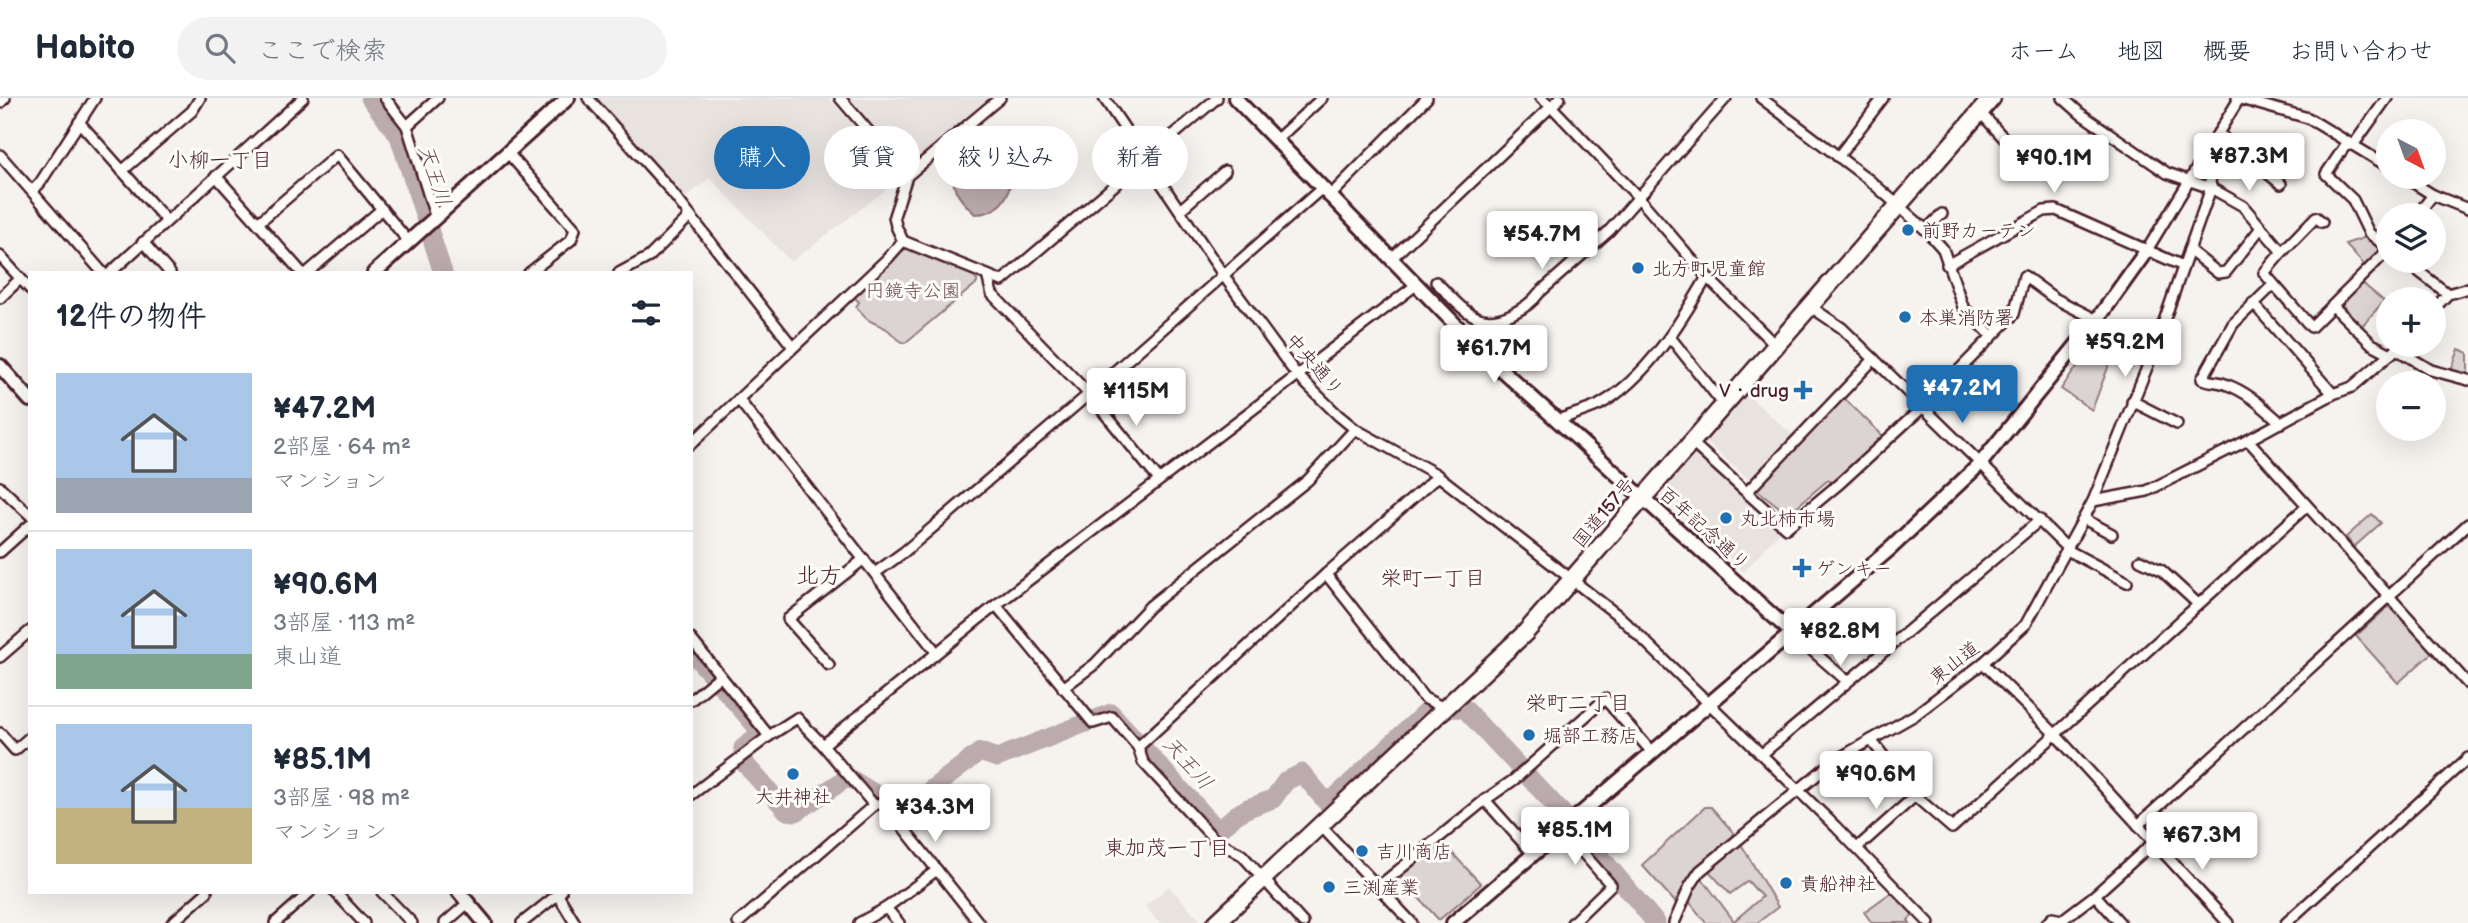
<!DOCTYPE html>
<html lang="ja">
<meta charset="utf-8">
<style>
body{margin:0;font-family:"Balsamiq Sans","Klee One",sans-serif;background:#f2f2f3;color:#1f2937;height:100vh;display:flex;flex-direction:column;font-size:26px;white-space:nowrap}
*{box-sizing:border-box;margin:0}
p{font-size:23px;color:#747a83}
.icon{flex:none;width:38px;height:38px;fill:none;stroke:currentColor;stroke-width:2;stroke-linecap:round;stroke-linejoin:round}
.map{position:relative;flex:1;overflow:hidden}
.drawer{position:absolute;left:28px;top:173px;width:665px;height:623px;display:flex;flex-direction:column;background:#fff;border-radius:0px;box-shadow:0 7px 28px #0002}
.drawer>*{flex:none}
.hud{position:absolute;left:714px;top:28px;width:665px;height:63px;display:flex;gap:14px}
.needle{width:46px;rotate:139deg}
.tools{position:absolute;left:2376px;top:21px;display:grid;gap:14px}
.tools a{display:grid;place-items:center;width:70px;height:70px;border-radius:50%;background:#fff;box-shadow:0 7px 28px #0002;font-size:35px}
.price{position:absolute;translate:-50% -60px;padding:0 16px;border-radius:7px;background:#fff;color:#222;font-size:23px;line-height:46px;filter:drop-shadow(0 2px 4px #0008)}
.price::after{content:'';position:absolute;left:50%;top:42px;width:21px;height:16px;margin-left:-10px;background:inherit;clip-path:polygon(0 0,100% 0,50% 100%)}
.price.current{background:#1f6fb2;color:#fff}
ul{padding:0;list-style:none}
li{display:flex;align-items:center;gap:21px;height:175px;padding:0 28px}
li+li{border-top:2px solid #e0e1e3}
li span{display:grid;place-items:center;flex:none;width:196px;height:140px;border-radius:0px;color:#555}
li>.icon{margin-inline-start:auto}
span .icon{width:84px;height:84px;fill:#fffc;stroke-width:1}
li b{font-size:30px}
h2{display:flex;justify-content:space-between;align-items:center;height:84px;padding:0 28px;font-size:30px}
.chip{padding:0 24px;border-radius:32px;background:#fff;box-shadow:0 7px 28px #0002;font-size:24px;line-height:63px}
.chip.current{background:#1f6fb2;color:#fff}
header{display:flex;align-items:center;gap:42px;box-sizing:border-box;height:98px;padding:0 35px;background:#fff;border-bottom:2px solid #e0e1e3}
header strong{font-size:33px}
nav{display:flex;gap:38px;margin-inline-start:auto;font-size:24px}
.search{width:490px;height:63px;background:#f2f2f3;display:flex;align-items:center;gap:18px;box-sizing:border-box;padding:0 24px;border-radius:38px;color:#747a83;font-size:26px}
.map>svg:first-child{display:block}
</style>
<header>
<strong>Habito</strong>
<div class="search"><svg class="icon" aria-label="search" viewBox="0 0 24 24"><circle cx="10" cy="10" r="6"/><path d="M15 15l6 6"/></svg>ここで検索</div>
<nav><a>ホーム</a><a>地図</a><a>概要</a><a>お問い合わせ</a></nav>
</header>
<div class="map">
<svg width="2468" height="825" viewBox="0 0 2468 825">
<rect width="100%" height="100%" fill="#f6f3ef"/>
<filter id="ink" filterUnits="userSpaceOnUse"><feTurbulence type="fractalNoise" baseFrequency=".0143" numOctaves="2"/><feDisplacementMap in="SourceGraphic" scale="14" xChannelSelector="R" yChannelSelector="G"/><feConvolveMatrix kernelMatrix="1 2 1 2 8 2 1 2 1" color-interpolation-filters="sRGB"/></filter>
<g filter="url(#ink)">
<!-- built -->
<g fill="#e9e3e0">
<path d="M 594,0 L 829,0 L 898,77 L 899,82 L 791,164 L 710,80 L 682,103 Z"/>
<path d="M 846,0 L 993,0 L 909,71 L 905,70 Z"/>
<path d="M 1744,294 L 1794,338 L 1750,383 L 1703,341 Z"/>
<path d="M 1696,354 L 1781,432 L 1744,474 L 1670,407 L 1666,385 L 1690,355 Z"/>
<path d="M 1169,788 L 1201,823 L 1199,825 L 1159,825 L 1145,808 Z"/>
</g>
<!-- green -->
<g fill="#dcd4d2" stroke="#937a7e" stroke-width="2">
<path d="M 2366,139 L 2381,149 L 2380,155 L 2366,169 L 2345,146 Z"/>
<path d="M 909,150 L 968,172 L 977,182 L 977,185 L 905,245 C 896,242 892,234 885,230 C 868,222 868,224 856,209 L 859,204 L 854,199 L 901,153 Z"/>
<path d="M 2362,185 L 2384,203 L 2362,228 L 2341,206 Z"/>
<path d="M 2459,251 L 2468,255 L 2468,277 L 2451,273 Z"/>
<path d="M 2087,255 L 2110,264 L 2092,312 L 2061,291 Z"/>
<path d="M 1843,299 L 1884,339 L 1832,385 L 1828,382 L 1788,416 L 1756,391 Z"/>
<path d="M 2372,416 L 2381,425 L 2354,449 L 2346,439 Z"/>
<path d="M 2391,506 L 2433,554 L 2398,585 L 2356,538 Z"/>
<path d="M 1705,709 L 1711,709 L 1733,734 L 1733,738 L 1692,774 L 1675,804 L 1642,767 Z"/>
<path d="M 1441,743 L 1481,786 L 1439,822 L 1398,777 Z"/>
<path d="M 1741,746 L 1778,809 L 1757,825 L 1706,825 L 1688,802 L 1701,779 L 1734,823 L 1762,799 L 1748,783 L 1730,796 L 1707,771 Z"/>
<path d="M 1893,793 L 1914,817 L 1908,822 L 1910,825 L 1872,825 L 1864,814 Z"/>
</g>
<!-- water -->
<path fill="#bbabac" stroke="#8e7378" stroke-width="2" d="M 978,56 L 984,56 L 1010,80 C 1011,102 995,116 975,116 C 948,91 944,76 978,56 Z"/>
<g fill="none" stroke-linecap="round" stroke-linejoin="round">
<!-- river -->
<g stroke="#bbabac" stroke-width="19">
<path d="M 370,0 L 399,38 L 443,175"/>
<path d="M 691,553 L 762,635 L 743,650 L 745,666 L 787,713 L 796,714 L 848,679 L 903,713 L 980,654 L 997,660 L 1111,615 L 1215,729 L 1221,730 L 1236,717 L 1248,710 L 1273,701 L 1286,683 L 1302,675 L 1328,706 L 1429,611 L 1464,610 L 1580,734 L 1656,825"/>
</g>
<!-- street casing -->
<g stroke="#4a1f2b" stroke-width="14">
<g id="street">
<path d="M 385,0 L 407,28 L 436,121"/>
<path d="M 588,0 L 666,87 L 793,249"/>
<path d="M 840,0 L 907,78"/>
<path d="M 1104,0 L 1224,178 L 1296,276 L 1338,317 L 1355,331 L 1436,376 L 1620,519 L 1836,729 L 1929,825"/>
<path d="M 1541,0 L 1551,8 L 1638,99 L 1707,179 L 1776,248"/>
<path d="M 1761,0 L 1868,81 L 1926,132 L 1943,151 L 1963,209 L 1992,238"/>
<path d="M 2063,0 L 2081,16 L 2167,75 L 2211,90 L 2243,108 L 2282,154 L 2264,175 L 2311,229 L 2389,151"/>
<path d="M 2237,0 L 2308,20 L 2389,69"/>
<path d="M 2387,0 L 2354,46 L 2345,48 L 2326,76 L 2353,102 L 2369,135 L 2389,151"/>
<path d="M 0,5 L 5,0"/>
<path d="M 1980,14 L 2012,49"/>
<path d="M 79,24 L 166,122"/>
<path d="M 407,28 L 438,0"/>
<path d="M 1275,43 L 1322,0"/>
<path d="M 2228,44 L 2281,86"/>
<path d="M 508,55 L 575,131 L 571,142 L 529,175"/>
<path d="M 0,57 L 103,175"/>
<path d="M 1838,59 L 1883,0"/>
<path d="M 122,73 L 192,13 L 200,0"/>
<path d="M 216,78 L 302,175"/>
<path d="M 2404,79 L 2433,97 L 2468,111"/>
<path d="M 32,93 L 40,85 L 95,0"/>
<path d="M 1329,99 L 1427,0"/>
<path d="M 1180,112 L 1225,73"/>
<path d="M 2417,117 L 2433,97"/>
<path d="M 258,125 L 337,57 L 409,144"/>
<path d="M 1926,132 L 1942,116"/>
<path d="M 903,143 L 1002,183 L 1217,0"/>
<path d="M 143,144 L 170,175"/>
<path d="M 2147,152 L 2239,1"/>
<path d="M 2189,152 L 2218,175 L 2226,174 L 2260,131"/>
<path d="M 2282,154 L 2316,119 L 2322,124"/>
<path d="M 0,158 L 30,191"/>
<path d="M 1392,160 L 1560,0"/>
<path d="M 2405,163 L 2448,196"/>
<path d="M 1947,167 L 2044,113 L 2056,112 L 2183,168"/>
<path d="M 110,175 L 303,0"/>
<path d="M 307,175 L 382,111"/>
<path d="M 619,175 L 649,159 L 690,118"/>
<path d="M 987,177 L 992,196 L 1089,296 L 1159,382"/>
<path d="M 1436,184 C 1448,195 1463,215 1479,220 C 1499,227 1528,210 1539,195 L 1609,133 L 1726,0"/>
<path d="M 2273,187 L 2233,226 L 2202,281 C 2210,284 2217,283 2225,286 C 2248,294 2263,309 2281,325"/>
<path d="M 0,200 L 20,181"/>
<path d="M 2253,205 L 2333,296"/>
<path d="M 2333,208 L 2372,246 L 2391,256"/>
<path d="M 1811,209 L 1842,230 L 2071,454 L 2127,484"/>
<path d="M 2434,211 L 2448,196 L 2468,190"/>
<path d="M 1670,239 L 1724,307"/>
<path d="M 2396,251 L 2431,272 L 2468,282"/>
<path d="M 739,302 L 936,554"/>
<path d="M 2132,303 L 2177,326"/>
<path d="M 1558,322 C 1571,317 1586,313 1599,307 C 1646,281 1681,224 1707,179"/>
<path d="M 2248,342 L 2468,586"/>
<path d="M 1691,344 L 1786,430 L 1840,385 L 1923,309 L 2014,216 L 2024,178 L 2054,200 L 2097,222"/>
<path d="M 691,346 L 887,161 L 903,143 L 896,128 L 894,118 L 907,78 L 1000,0"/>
<path d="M 0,389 L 30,417"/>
<path d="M 1747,394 L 1874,261"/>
<path d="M 2093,403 L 2147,393 L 2248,342 L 2333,296 L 2352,289 L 2401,247"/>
<path d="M 2084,421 L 2112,436"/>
<path d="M 0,454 L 30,427"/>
<path d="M 2140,462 L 2161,472 L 2198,506"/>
<path d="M 875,475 L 904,454 L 1089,296 L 1321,91"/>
<path d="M 1326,476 L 1424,600 L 1446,611"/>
<path d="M 996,507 L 1093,625 L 1112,619 L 1138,649 L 1143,664 L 1214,741 L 1242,757 L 1303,825"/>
<path d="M 1791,534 L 1847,583"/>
<path d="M 691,541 L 769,638"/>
<path d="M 0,559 L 30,533"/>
<path d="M 1983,565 L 2055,636 L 2228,825"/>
<path d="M 829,567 L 788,521 L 864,461"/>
<path d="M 1063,590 L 1095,566 L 1150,508 L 1308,382 L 1355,331"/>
<path d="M 691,602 L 720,578"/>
<path d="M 0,635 L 15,652 L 30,639"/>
<path d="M 1871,642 L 1915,698 L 1952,730 L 2307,408"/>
<path d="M 1138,649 L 1326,476 L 1438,378"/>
<path d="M 1762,656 L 2040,422"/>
<path d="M 691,697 L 769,638 L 797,620 L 823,647 L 996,507 L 1416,187"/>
<path d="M 1485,702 L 1533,756"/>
<path d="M 874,707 L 882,705 L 895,719 L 979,825"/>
<path d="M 1320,727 L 1412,825"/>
<path d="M 2138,727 L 2468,426"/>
<path d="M 1562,731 L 1611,787 L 1572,825"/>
<path d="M 1857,750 L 1915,698"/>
<path d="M 1378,789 L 1485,702 L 1515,681 L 1605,601 L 1651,653"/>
<path d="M 335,794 L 364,825"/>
<path d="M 382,794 L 412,825"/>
<path d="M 558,797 L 575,825"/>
<path d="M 2095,797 L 2120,825"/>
<path d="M 886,810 L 899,825"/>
<path d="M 172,825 L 207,794"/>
<path d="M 275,825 L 310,794"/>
<path d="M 445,825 L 468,805"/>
<path d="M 522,825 L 561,794"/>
<path d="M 738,825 L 874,707 L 823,647"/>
<path d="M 859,825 L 886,810 L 937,772"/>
<path d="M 1674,825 L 1690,788 L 1700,773 L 1834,663 L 1915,617 L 1983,565 L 2026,526 L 2093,403 L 2152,257 L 2211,90 L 2210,82 L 2228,44 L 2218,35"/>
<path d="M 2047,825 L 2052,820 L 2062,822 L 2095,797 L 2154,744"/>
<path d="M 2286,825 L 2468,660"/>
</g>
</g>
<!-- secondary casing -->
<g stroke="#4a1f2b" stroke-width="18">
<g id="secondary">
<path d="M 1235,0 L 1484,256 L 1791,534"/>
<path d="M 374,175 L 568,0"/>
<path d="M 0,268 L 30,302"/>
<path d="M 459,794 L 485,825"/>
<path d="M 1453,825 L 1891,450 L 1980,366 L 2097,222 L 2147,152"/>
</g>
</g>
<!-- highway casing -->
<g stroke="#4a1f2b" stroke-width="21">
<path id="highway" d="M 1216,825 L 1525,535 L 1992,0"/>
</g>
<!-- street -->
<use href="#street" stroke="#fdfcf7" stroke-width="9"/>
<!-- secondary -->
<use href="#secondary" stroke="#fdfcf7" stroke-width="12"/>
<!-- highway -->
<use href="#highway" stroke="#fdfcf7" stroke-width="16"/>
</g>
</g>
<!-- markers -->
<g fill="#1f6fb2" stroke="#fdfcf7" stroke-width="2.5">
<circle cx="1908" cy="132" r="7"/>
<circle cx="1638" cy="170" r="7"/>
<circle cx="1905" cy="219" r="7"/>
<path d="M1799.5 281.5h7v7h7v7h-7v7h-7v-7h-7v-7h7z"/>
<circle cx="1726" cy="420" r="7"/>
<path d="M1798.5 459.5h7v7h7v7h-7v7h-7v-7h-7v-7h7z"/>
<circle cx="1529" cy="637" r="7"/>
<circle cx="793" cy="676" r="7"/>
<circle cx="1362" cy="753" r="7"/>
<circle cx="1786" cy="785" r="7"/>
<circle cx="1329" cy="789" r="7"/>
</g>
<g text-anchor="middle" stroke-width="6" stroke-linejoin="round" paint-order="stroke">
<!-- poi labels -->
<g font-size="19" fill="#4a1f2b" stroke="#fdfcf7" text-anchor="start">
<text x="1922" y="139">前野カーテン</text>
<text x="1652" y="177">北方町児童館</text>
<text x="1919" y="226">本巣消防署</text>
<text x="1789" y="299" text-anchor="end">V・drug</text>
<text x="1740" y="427">丸北柿市場</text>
<text x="1816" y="477">ゲンキー</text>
<text x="1543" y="644">堀部工務店</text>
<text x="793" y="705" text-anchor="middle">大井神社</text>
<text x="1376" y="760">吉川商店</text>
<text x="1800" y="792">貴船神社</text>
<text x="1343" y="796">三渕産業</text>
</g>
<!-- park labels -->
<g font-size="19" fill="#6e4c55" stroke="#fdfcf7">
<text x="913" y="199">円鏡寺公園</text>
</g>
<!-- street labels -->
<g font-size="19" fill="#4a1f2b" stroke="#fdfcf7">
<text transform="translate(1315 266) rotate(49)" y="7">中央通り</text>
<text transform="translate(1603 414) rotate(-50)" y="7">国道157号</text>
<text transform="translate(1705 430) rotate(42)" y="7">百年記念通り</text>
<text transform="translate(1954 564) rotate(-38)" y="7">東山道</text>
</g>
<!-- neighbourhood labels -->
<g font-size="21" fill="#4a1f2b" stroke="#fdfcf7">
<text x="220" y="69">小柳一丁目</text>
<text x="1433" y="487">栄町一丁目</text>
<text x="1578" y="612">栄町二丁目</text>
<text x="1167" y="757">東加茂一丁目</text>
</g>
<!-- water labels -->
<g font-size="21" font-style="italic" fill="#725058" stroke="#fdfcf7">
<text transform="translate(435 77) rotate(72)" y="7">天王川</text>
<text transform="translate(1188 665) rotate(48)" y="7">天王川</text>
</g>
<!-- quarter labels -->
<g font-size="23" fill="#4a1f2b" stroke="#fdfcf7">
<text x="819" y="485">北方</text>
</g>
</g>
</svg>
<div class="tools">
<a><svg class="needle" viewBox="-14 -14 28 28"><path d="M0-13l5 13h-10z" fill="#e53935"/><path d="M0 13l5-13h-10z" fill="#747a83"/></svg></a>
<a><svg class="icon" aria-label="layers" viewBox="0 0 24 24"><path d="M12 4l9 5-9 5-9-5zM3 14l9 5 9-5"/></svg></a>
<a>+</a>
<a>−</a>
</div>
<b class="price" style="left:2249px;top:95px">¥87.3M</b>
<b class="price" style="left:2054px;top:97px">¥90.1M</b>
<b class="price" style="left:1542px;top:173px">¥54.7M</b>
<b class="price" style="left:2125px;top:281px">¥59.2M</b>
<b class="price" style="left:1494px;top:287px">¥61.7M</b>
<b class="price current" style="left:1962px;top:327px">¥47.2M</b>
<b class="price" style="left:1136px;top:330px">¥115M</b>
<b class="price" style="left:1840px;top:570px">¥82.8M</b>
<b class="price" style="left:1876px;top:713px">¥90.6M</b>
<b class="price" style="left:935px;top:746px">¥34.3M</b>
<b class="price" style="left:1575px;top:769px">¥85.1M</b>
<b class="price" style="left:2202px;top:774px">¥67.3M</b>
<div class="hud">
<a class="chip current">購入</a>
<a class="chip">賃貸</a>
<a class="chip">絞り込み</a>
<a class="chip">新着</a>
</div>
<section class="drawer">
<h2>12件の物件<svg class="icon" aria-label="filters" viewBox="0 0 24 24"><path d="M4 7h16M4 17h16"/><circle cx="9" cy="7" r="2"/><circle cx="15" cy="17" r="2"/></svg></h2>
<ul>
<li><span style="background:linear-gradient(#a9c7e8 75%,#9aa5b1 0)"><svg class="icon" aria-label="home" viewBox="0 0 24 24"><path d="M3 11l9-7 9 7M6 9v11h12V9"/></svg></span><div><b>¥47.2M</b><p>2部屋 · 64 m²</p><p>マンション</p></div></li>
<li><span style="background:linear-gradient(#a9c7e8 75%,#7fa58c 0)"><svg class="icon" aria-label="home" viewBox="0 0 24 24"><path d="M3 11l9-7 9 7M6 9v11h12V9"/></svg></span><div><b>¥90.6M</b><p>3部屋 · 113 m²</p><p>東山道</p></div></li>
<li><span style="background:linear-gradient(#a9c7e8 60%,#c2b280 0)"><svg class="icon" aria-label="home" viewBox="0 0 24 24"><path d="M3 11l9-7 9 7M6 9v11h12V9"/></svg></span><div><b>¥85.1M</b><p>3部屋 · 98 m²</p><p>マンション</p></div></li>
</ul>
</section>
</div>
